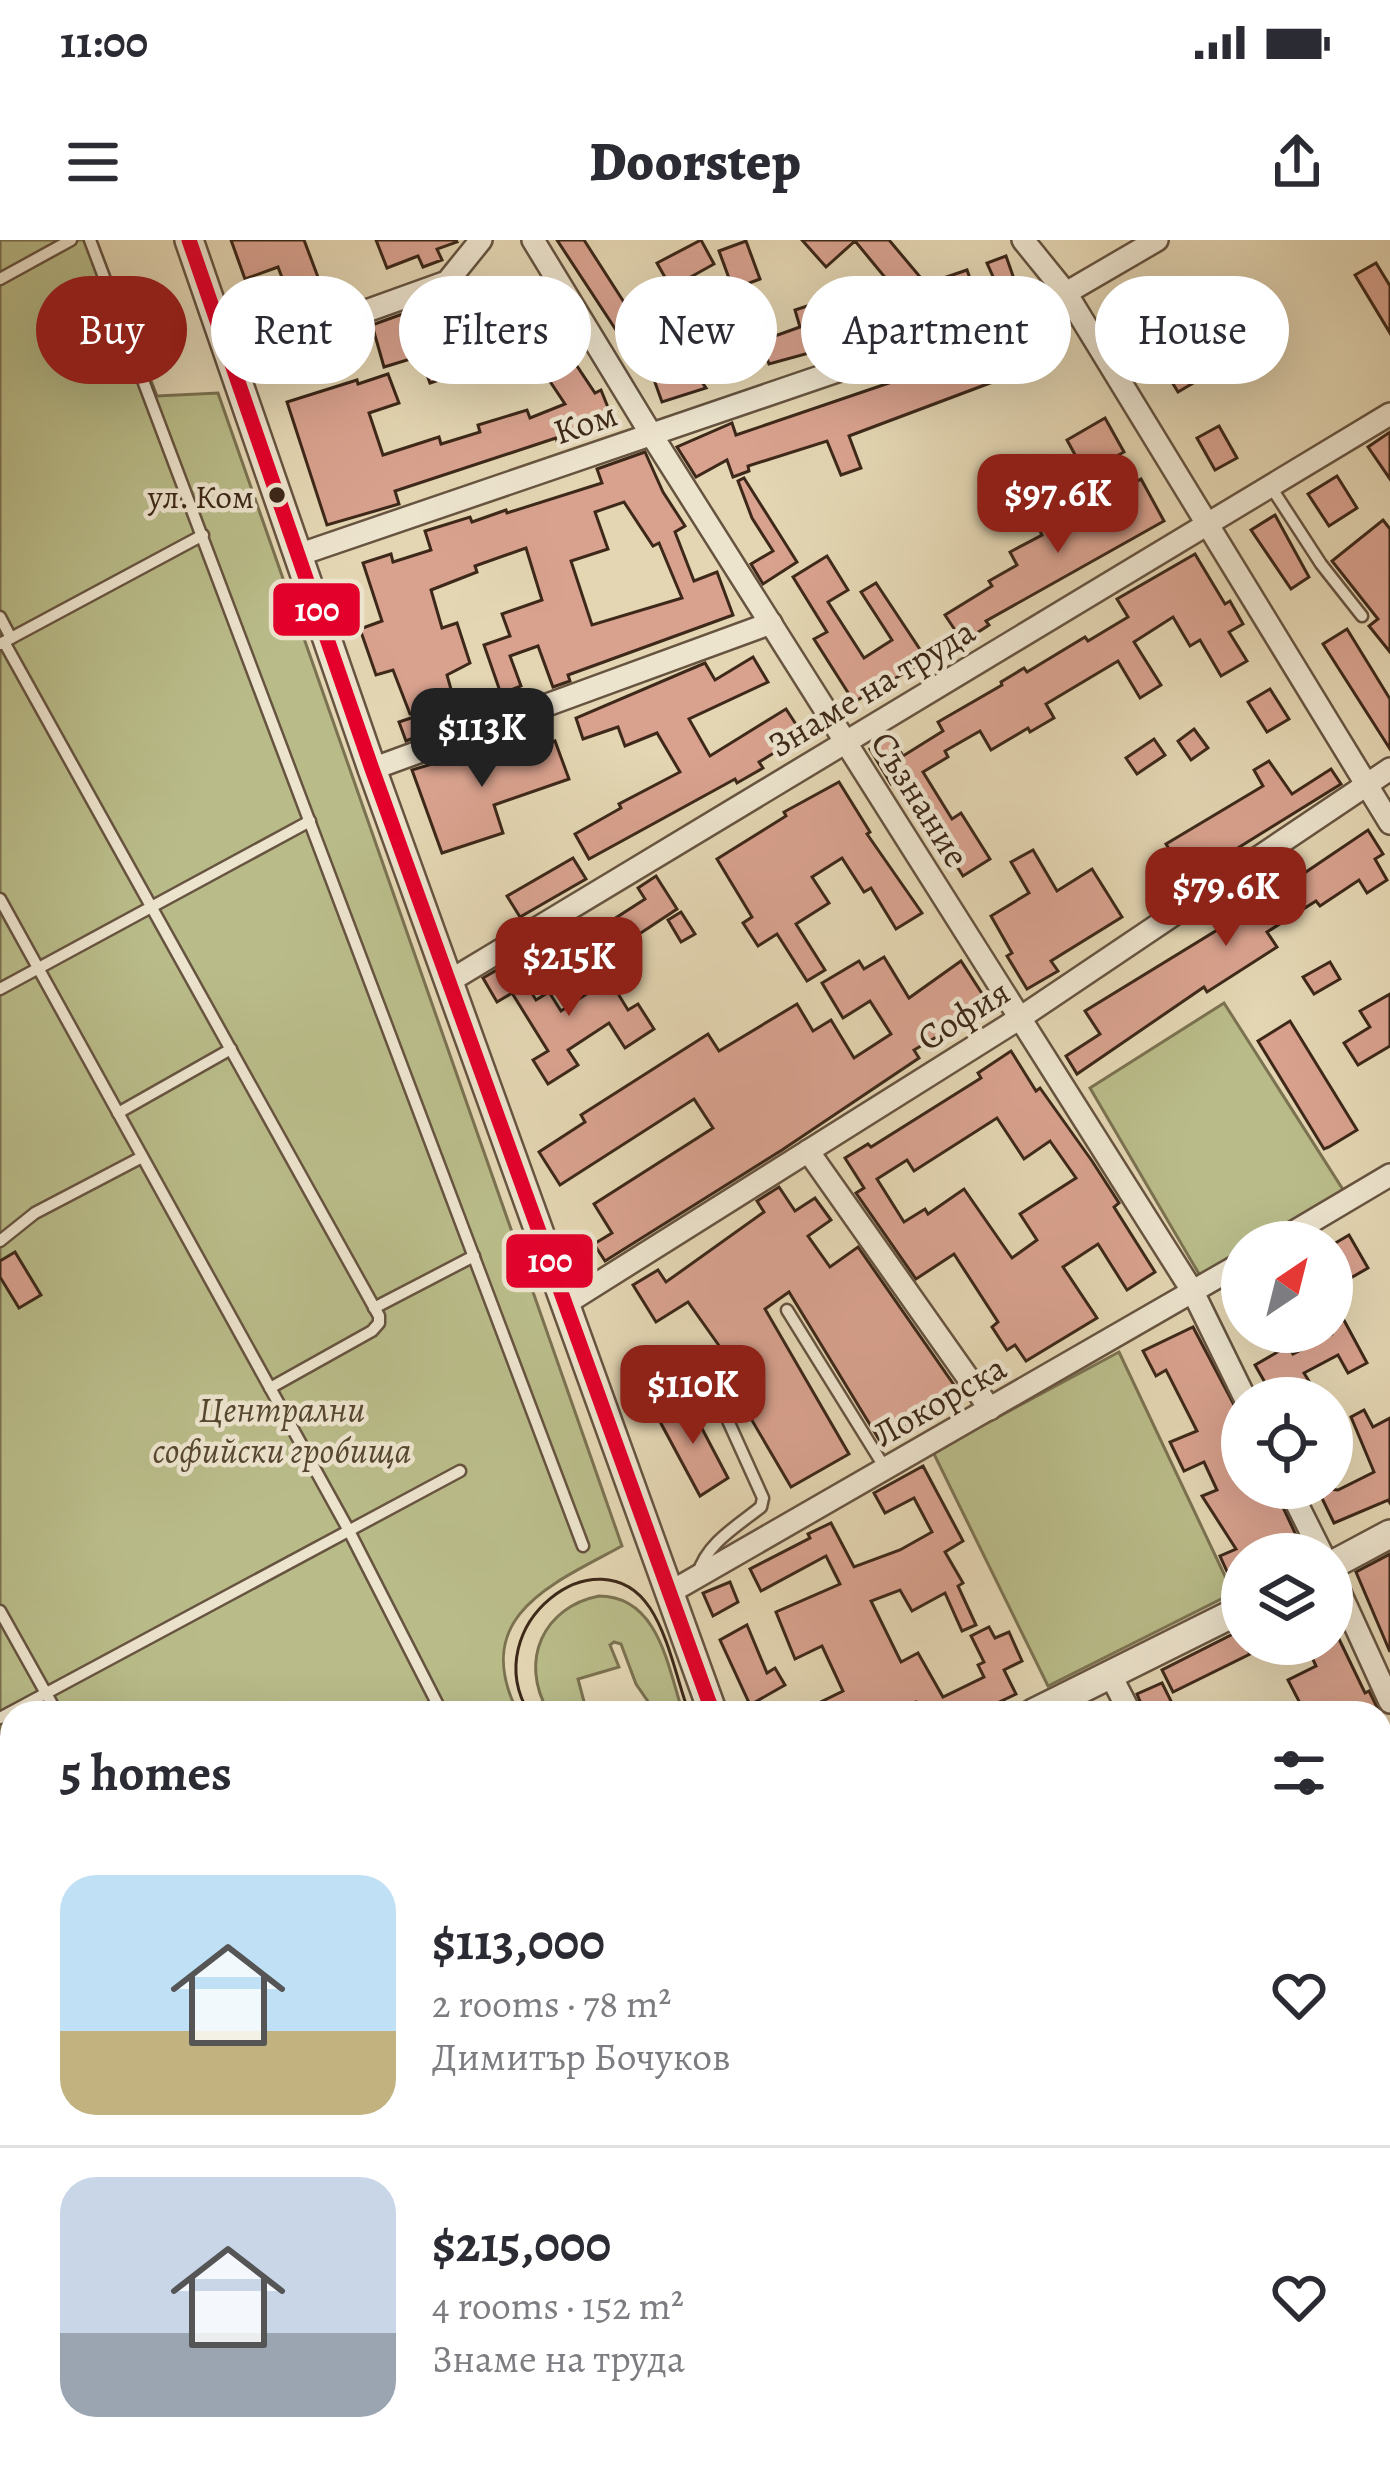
<!DOCTYPE html>
<meta charset="utf-8">
<style>
body{margin:0;font-family:Alegreya,serif;background:#f2f2f3;color:#2b2b33;height:100vh;display:flex;flex-direction:column;font-size:45px;white-space:nowrap}
*{box-sizing:border-box;margin:0}
p{font-size:39px;color:#7c7c81}
.icon{flex:none;width:66px;height:66px;fill:none;stroke:currentColor;stroke-width:2;stroke-linecap:round;stroke-linejoin:round}
.map{position:relative;flex:1;overflow:hidden}
.details{position:absolute;left:0px;top:1461px;width:1392px;height:768px;display:flex;flex-direction:column;background:#fff;border-radius:36px 36px 0 0;box-shadow:0 12px 48px #0002}
.details>*{flex:none}
.top-card{position:absolute;left:36px;top:36px;width:1320px;height:108px;display:flex;gap:24px}
.needle{width:78px;rotate:35deg}
.tools{position:absolute;left:1221px;top:981px;display:grid;gap:24px}
.tools a{display:grid;place-items:center;width:132px;height:132px;border-radius:50%;background:#fff;box-shadow:0 12px 48px #0002;font-size:60px}
.price{position:absolute;translate:-50% -102px;padding:0 27px;border-radius:24px;background:#8f2418;color:#fff;font-size:39px;line-height:78px;filter:drop-shadow(0 3px 6px #0008)}
.price::after{content:'';position:absolute;left:50%;top:72px;width:36px;height:27px;margin-left:-18px;background:inherit;clip-path:polygon(0 0,100% 0,50% 100%)}
.price.current{background:#222;color:#fff}
ul{padding:0;list-style:none}
li{display:flex;align-items:center;gap:36px;height:300px;padding:0 60px}
li+li{border-top:3px solid #e1e1e2}
li span{display:grid;place-items:center;flex:none;width:336px;height:240px;border-radius:36px;color:#555}
li>.icon{margin-inline-start:auto}
span .icon{width:144px;height:144px;fill:#fffc;stroke-width:1}
li b{font-size:51px}
h2{display:flex;justify-content:space-between;align-items:center;height:144px;padding:0 60px;font-size:51px}
.pill{padding:0 42px;border-radius:54px;background:#fff;box-shadow:0 12px 48px #0002;font-size:42px;line-height:108px}
.pill.current{background:#8f2418;color:#fff}
.status{display:flex;justify-content:space-between;align-items:center;height:84px;padding:0 60px;background:#fff;direction:ltr}
.status svg{height:33px;fill:currentColor}
header{display:flex;justify-content:space-between;align-items:center;height:156px;padding:0 60px;background:#fff;font-size:54px;font-weight:800}
.map>svg:first-child{display:block}
</style>
<div class="status"><b>11:00</b><svg viewBox="0 0 49 12"><path d="M0 12V9h3v3zM5 12V6h3v6zM10 12V3h3v9zM15 12V0h3v12zM26 1h20v11H26zM47 4h2v5h-2z"/></svg></div>
<header><svg class="icon" aria-label="menu" viewBox="0 0 24 24"><path d="M4 6h16M4 12h16M4 18h16"/></svg>Doorstep<svg class="icon" aria-label="share" viewBox="0 0 24 24"><path d="M12 15V3M7 8l5-5 5 5M5 13v7h14v-7"/></svg></header>
<div class="map">
<svg width="1390" height="2229" viewBox="0 0 1390 2229">
<rect width="100%" height="100%" fill="#e4d6b3"/>
<filter id="stains"><feTurbulence type="fractalNoise" baseFrequency=".00167" numOctaves="4"/><feColorMatrix values="0 0 0 0 .2 0 0 0 0 .09 0 0 0 0 .02 0 0 0 .5 -.17"/></filter>
<radialGradient id="worn" r=".72"><stop offset=".6" stop-color="#630" stop-opacity="0"/><stop offset="1" stop-color="#630" stop-opacity=".3"/></radialGradient>
<!-- green -->
<g fill="#b9bc89" stroke="#7b7251" stroke-width="3">
<path d="M 0,0 L 96,0 L 157,156 L 218,153 L 622,1306 C 552,1344 469,1376 518,1473 L 12,1473 L 12,2217 L 623,2217 L 601,2229 L 0,2229 Z"/>
<path d="M 1224,763 L 1349,959 L 1271,1002 L 1242,1002 L 1242,1018 L 1202,1039 L 1090,848 Z"/>
<path d="M 1119,1112 L 1233,1353 L 1048,1446 L 933,1212 Z"/>
<path d="M 599,1356 C 659,1356 668,1428 683,1473 L 656,1473 L 636,1444 L 621,1404 L 614,1402 L 610,1405 L 619,1427 L 578,1439 L 587,1473 L 548,1471 C 519,1421 543,1367 599,1356 Z"/>
<path d="M 1390,1699 L 1390,1788 L 1380,1792 L 1380,1703 Z"/>
</g>
<!-- building -->
<g fill="#d9a28f" stroke="#3d2819" stroke-width="3" fill-rule="evenodd">
<path d="M 231,0 L 304,0 L 327,61 L 295,72 L 278,27 L 245,39 Z"/>
<path d="M 376,0 L 456,0 L 457,2 L 437,9 L 442,20 L 423,27 L 418,16 L 387,28 Z"/>
<path d="M 557,0 L 584,0 L 629,70 L 645,60 L 706,148 L 662,162 L 647,120 L 639,125 Z"/>
<path d="M 701,0 L 714,24 L 671,48 L 657,23 Z"/>
<path d="M 802,0 L 889,0 L 926,44 L 967,30 L 980,66 L 922,86 L 907,44 L 897,52 L 855,1 L 826,27 Z"/>
<path d="M 746,1 L 760,39 L 733,49 L 719,11 Z"/>
<path d="M 1006,16 L 1019,53 L 1003,59 L 987,23 Z"/>
<path d="M 1376,23 L 1390,46 L 1390,93 L 1355,35 Z"/>
<path d="M 539,42 L 552,73 L 510,89 L 498,58 Z"/>
<path d="M 838,56 L 853,101 L 769,124 L 761,101 L 800,87 L 795,70 Z"/>
<path d="M 430,64 L 454,135 L 430,143 L 420,116 L 384,127 L 372,85 Z"/>
<path d="M 1156,76 L 1195,142 L 1178,152 L 1138,86 Z"/>
<path d="M 739,83 L 750,118 L 714,129 L 705,112 L 715,109 L 710,92 Z"/>
<path d="M 1051,86 L 1059,104 L 1029,117 L 1021,99 Z"/>
<path d="M 995,107 L 1006,137 L 849,196 L 861,228 L 841,235 L 827,201 L 748,226 L 749,231 L 733,237 L 727,220 L 696,237 L 677,207 L 732,183 L 736,195 Z"/>
<path d="M 569,114 L 595,153 L 601,150 L 613,180 L 557,201 L 556,198 L 395,251 L 399,264 L 327,285 L 287,162 L 357,140 L 358,144 L 388,134 L 399,163 L 369,173 L 383,215 L 439,197 L 441,204 L 480,192 L 478,185 L 527,170 L 530,178 L 565,164 L 543,131 Z"/>
<path d="M 1105,178 L 1124,212 L 1085,233 L 1067,200 Z"/>
<path d="M 1219,186 L 1237,218 L 1215,230 L 1197,198 Z"/>
<path d="M 1390,192 L 1390,239 L 1368,207 Z"/>
<path d="M 645,212 L 663,252 L 685,286 L 675,292 L 694,341 L 717,332 L 733,375 L 568,435 L 570,441 L 553,447 L 538,406 L 510,416 L 521,446 L 501,454 L 484,405 L 510,396 L 502,374 L 542,360 L 526,308 L 475,326 L 477,332 L 431,350 L 442,388 L 457,383 L 470,423 L 447,435 L 454,460 L 410,474 L 393,430 L 376,435 L 360,389 L 382,381 L 363,323 L 391,314 L 393,322 L 431,310 L 425,291 L 470,277 L 472,282 L 506,270 L 507,273 L 602,243 L 597,229 ZM 624,262 L 653,306 L 659,303 L 682,358 L 592,385 L 571,321 L 608,309 L 595,272 Z"/>
<path d="M 1337,236 L 1357,268 L 1329,286 L 1308,254 Z"/>
<path d="M 744,238 L 797,322 L 763,344 L 751,324 L 773,311 L 752,278 L 738,241 Z"/>
<path d="M 1141,239 L 1164,281 L 986,381 L 989,385 L 963,402 L 945,375 L 992,346 L 989,341 L 1017,325 L 1010,312 L 1042,295 L 1033,277 L 1048,269 L 1062,296 L 1114,267 L 1109,257 Z"/>
<path d="M 1275,275 L 1309,337 L 1291,349 L 1251,290 Z"/>
<path d="M 1383,280 L 1390,289 L 1390,412 L 1369,386 L 1378,379 L 1332,321 Z"/>
<path d="M 1195,314 L 1225,364 L 1230,361 L 1243,384 L 1229,392 L 1247,421 L 1221,436 L 1200,400 L 1190,406 L 1173,377 L 1134,402 L 1161,445 L 1140,458 L 1118,421 L 1046,464 L 1054,478 L 1030,492 L 1028,488 L 991,510 L 980,491 L 945,511 L 948,517 L 923,532 L 952,579 L 961,573 L 990,619 L 963,636 L 902,537 L 891,544 L 870,509 L 891,496 L 903,516 L 943,491 L 938,482 L 1002,445 L 1001,442 L 1024,428 L 1027,432 L 1085,397 L 1088,401 L 1128,377 L 1117,359 Z"/>
<path d="M 827,316 L 848,350 L 828,362 L 864,418 L 892,400 L 861,352 L 876,343 L 927,420 L 854,462 L 814,399 L 827,392 L 793,337 Z"/>
<path d="M 1347,389 L 1390,459 L 1390,509 L 1323,404 Z"/>
<path d="M 753,417 L 768,442 L 689,479 L 710,516 L 786,469 L 803,495 L 759,522 L 763,528 L 737,543 L 735,539 L 589,619 L 575,594 L 621,568 L 619,564 L 680,532 L 657,493 L 625,506 L 618,487 L 583,499 L 576,478 L 705,423 L 715,440 Z"/>
<path d="M 1270,449 L 1289,479 L 1267,492 L 1248,462 Z"/>
<path d="M 417,476 L 423,494 L 406,501 L 399,482 Z"/>
<path d="M 1194,489 L 1208,508 L 1191,520 L 1178,501 Z"/>
<path d="M 1154,499 L 1165,515 L 1137,534 L 1126,518 Z"/>
<path d="M 555,501 L 569,539 L 494,565 L 503,593 L 442,613 L 412,530 L 488,507 L 493,522 Z"/>
<path d="M 1269,521 L 1292,554 L 1331,529 L 1341,544 L 1188,639 L 1166,604 L 1263,546 L 1254,530 Z"/>
<path d="M 839,542 L 870,592 L 867,594 L 922,673 L 896,689 L 871,648 L 864,652 L 842,618 L 812,637 L 829,663 L 796,684 L 825,730 L 807,741 L 777,694 L 758,706 L 743,683 L 752,677 L 717,619 L 786,576 L 784,572 Z"/>
<path d="M 1368,590 L 1383,614 L 1375,619 L 1387,640 L 1367,653 L 1359,640 L 1320,666 L 1316,661 L 1267,692 L 1277,707 L 1207,752 L 1204,747 L 1077,834 L 1066,816 L 1100,794 L 1085,771 L 1271,657 L 1263,644 L 1287,628 L 1294,640 Z"/>
<path d="M 1033,610 L 1057,651 L 1092,629 L 1122,677 L 1051,721 L 1058,731 L 1027,749 L 1007,716 L 1012,713 L 991,676 L 1029,653 L 1011,622 Z"/>
<path d="M 573,618 L 586,639 L 520,677 L 507,656 Z"/>
<path d="M 656,636 L 677,669 L 597,722 L 583,699 L 645,659 L 638,648 Z"/>
<path d="M 681,672 L 695,694 L 681,702 L 668,680 Z"/>
<path d="M 884,717 L 909,758 L 961,721 L 990,766 L 914,810 L 919,818 L 782,910 L 605,1021 L 594,1004 L 612,993 L 594,964 L 713,888 L 694,859 L 560,945 L 539,912 L 585,882 L 581,875 L 708,794 L 719,811 L 797,764 L 813,791 L 831,780 L 854,818 L 891,794 L 870,761 L 843,778 L 822,743 L 859,721 L 864,729 Z"/>
<path d="M 512,721 L 536,760 L 549,752 L 561,771 L 609,739 L 628,770 L 638,764 L 654,789 L 625,808 L 609,783 L 568,810 L 578,825 L 548,844 L 533,820 L 548,811 L 512,753 L 497,762 L 483,738 Z"/>
<path d="M 1330,722 L 1340,739 L 1314,754 L 1303,737 Z"/>
<path d="M 1390,754 L 1390,806 L 1358,825 L 1344,803 L 1370,787 L 1360,771 Z"/>
<path d="M 1290,781 L 1357,890 L 1329,907 L 1324,909 L 1258,801 Z"/>
<path d="M 1011,811 L 1036,851 L 1040,848 L 1092,921 L 1119,963 L 1114,967 L 1155,1032 L 1127,1050 L 1098,1004 L 1063,1027 L 1097,1078 L 1026,1121 L 1015,1105 L 1007,1110 L 992,1087 L 998,1082 L 954,1014 L 916,1039 L 856,953 L 864,948 L 845,918 L 868,904 L 871,907 L 981,838 L 978,833 ZM 997,878 L 1024,919 L 1050,901 L 1076,938 L 1020,974 L 1037,1000 L 1012,1018 L 964,949 L 928,974 L 925,969 L 904,982 L 877,939 L 907,920 L 914,931 Z"/>
<path d="M 779,947 L 795,971 L 815,958 L 831,980 L 808,996 L 830,1027 L 858,1007 L 954,1145 L 906,1179 L 909,1184 L 880,1201 L 789,1052 L 765,1069 L 849,1214 L 791,1247 L 712,1112 L 720,1107 L 688,1062 L 656,1082 L 633,1045 L 658,1030 L 666,1042 L 764,972 L 757,961 Z"/>
<path d="M 1349,995 L 1368,1028 L 1349,1039 L 1332,1005 Z"/>
<path d="M 15,1012 L 41,1055 L 19,1068 L 0,1037 L 0,1021 Z"/>
<path d="M 1332,1058 L 1367,1123 L 1348,1133 L 1338,1115 L 1304,1133 L 1312,1146 L 1307,1149 L 1311,1158 L 1260,1158 L 1258,1151 L 1267,1146 L 1255,1125 L 1288,1106 L 1293,1114 L 1332,1094 Z"/>
<path d="M 1193,1087 L 1242,1180 L 1242,1248 L 1274,1248 L 1303,1310 L 1297,1314 L 1242,1314 L 1242,1332 L 1230,1338 L 1220,1316 L 1236,1309 L 1202,1256 L 1217,1250 L 1204,1222 L 1184,1231 L 1170,1202 L 1197,1191 L 1166,1130 L 1156,1136 L 1143,1111 Z"/>
<path d="M 687,1160 L 728,1238 L 700,1256 L 657,1176 Z"/>
<path d="M 1364,1170 L 1373,1187 L 1390,1178 L 1390,1263 L 1388,1260 L 1334,1283 L 1317,1248 L 1338,1250 L 1374,1232 L 1351,1177 Z"/>
<path d="M 923,1226 L 963,1301 L 945,1312 L 963,1343 L 958,1346 L 976,1385 L 962,1391 L 945,1353 L 912,1371 L 900,1350 L 871,1361 L 901,1422 L 918,1413 L 943,1457 L 984,1437 L 978,1425 L 984,1422 L 971,1396 L 989,1387 L 995,1398 L 1009,1392 L 1022,1421 L 1004,1430 L 1016,1454 L 976,1473 L 909,1473 L 919,1468 L 916,1462 L 893,1473 L 798,1473 L 843,1451 L 822,1406 L 795,1419 L 776,1372 L 840,1344 L 826,1316 L 761,1351 L 750,1329 L 810,1298 L 808,1294 L 831,1283 L 854,1327 L 900,1310 L 932,1292 L 914,1258 L 885,1273 L 874,1253 Z"/>
<path d="M 1390,1314 L 1390,1412 L 1356,1332 Z"/>
<path d="M 730,1342 L 738,1362 L 713,1376 L 703,1353 Z"/>
<path d="M 747,1385 L 767,1433 L 775,1428 L 785,1445 L 750,1465 L 720,1400 Z"/>
<path d="M 1239,1391 L 1250,1414 L 1173,1452 L 1162,1430 Z"/>
<path d="M 1339,1399 L 1365,1453 L 1369,1451 L 1380,1473 L 1305,1473 L 1288,1440 L 1316,1426 L 1310,1413 Z"/>
<path d="M 1162,1443 L 1173,1465 L 1157,1473 L 1145,1473 L 1137,1454 Z"/>
</g>
<g fill="none" stroke-linecap="round" stroke-linejoin="round">
<!-- service casing -->
<g stroke="#675440" stroke-width="15">
<g id="service">
<path d="M 90,0 L 583,1306"/>
<path d="M 0,39 L 71,0"/>
<path d="M 1271,247 L 1321,324 L 1362,376"/>
<path d="M 0,377 L 11,398"/>
<path d="M 4,402 L 379,1076 L 379,1083 L 372,1091 L 270,1148"/>
<path d="M 0,404 L 203,295"/>
<path d="M 0,659 L 348,1289 L 442,1473"/>
<path d="M 0,749 L 310,581"/>
<path d="M 118,873 L 231,809"/>
<path d="M 0,1001 L 35,973 L 142,917"/>
<path d="M 374,1068 L 474,1016"/>
<path d="M 787,1070 L 885,1228"/>
<path d="M 698,1334 C 706,1304 737,1286 761,1267 L 763,1258 L 701,1121"/>
<path d="M 0,1371 L 57,1473"/>
<path d="M 0,1478 L 460,1231"/>
<path d="M 0,1586 L 12,1608"/>
<path d="M 1380,1703 L 1390,1699"/>
<path d="M 0,1831 L 12,1853"/>
<path d="M 0,2072 L 12,2094"/>
<path d="M 80,2217 L 86,2229"/>
<path d="M 202,2217 L 208,2229"/>
<path d="M 350,2217 L 356,2229"/>
<path d="M 470,2217 L 477,2229"/>
</g>
</g>
<!-- minor casing -->
<g stroke="#675440" stroke-width="26">
<g id="minor">
<path d="M 533,0 L 651,194 L 1193,1052 L 1245,1158"/>
<path d="M 1023,0 L 1066,53 L 1390,583"/>
<path d="M 230,120 L 447,42 L 481,0"/>
<path d="M 298,315 L 1066,53 L 1157,0"/>
<path d="M 372,529 L 771,383"/>
<path d="M 448,742 L 1390,174"/>
<path d="M 808,911 L 990,1169"/>
<path d="M 1277,1002 L 1390,935"/>
<path d="M 565,1064 L 1020,778 L 1390,529"/>
<path d="M 1289,1248 L 1322,1314"/>
<path d="M 1332,1335 L 1390,1462"/>
<path d="M 669,1353 L 1242,1023"/>
<path d="M 1110,1434 L 1130,1473"/>
<path d="M 1380,1792 L 1390,1788"/>
<path d="M 1380,1955 L 1390,1975"/>
<path d="M 1380,2036 L 1390,2034"/>
<path d="M 1308,2217 L 1315,2229"/>
</g>
</g>
<!-- tertiary casing -->
<g stroke="#675440" stroke-width="32">
<g id="tertiary">
<path d="M 189,0 L 372,529 L 713,1473"/>
<path d="M 1332,1325 L 1390,1294"/>
<path d="M 1033,1473 L 1242,1369"/>
<path d="M 771,2229 L 772,2217"/>
</g>
</g>
<!-- service -->
<use href="#service" stroke="#ede4ce" stroke-width="10"/>
<!-- minor -->
<use href="#minor" stroke="#ede4ce" stroke-width="21"/>
<!-- tertiary -->
<use href="#tertiary" stroke="#ede4ce" stroke-width="27"/>
<!-- tram -->
<path stroke="#3d2819" stroke-width="3" d="M 529,1473 C 476,1386 598,1290 650,1368 C 669,1397 677,1440 689,1473"/>
<!-- bus-1 casing -->
<g stroke="#ede4ce" stroke-width="24">
<path id="bus-1" d="M 189,0 L 372,529 L 713,1473"/>
</g>
<!-- bus-1 -->
<use href="#bus-1" stroke="#e4002b" stroke-width="15"/>
</g>
<!-- markers -->
<circle fill="#3d2819" stroke="#ede4ce" stroke-width="4.5" cx="277" cy="255" r="10"/>
<g text-anchor="middle" stroke-width="9" stroke-linejoin="round" paint-order="stroke">
<!-- bus labels -->
<g font-size="33" fill="#3d2819" stroke="#ede4ce" text-anchor="end">
<text x="254" y="268">ул. Ком</text>
</g>
<!-- street labels -->
<g font-size="36" fill="#3d2819" stroke="#ede4ce">
<text transform="translate(585 182) rotate(-19)" y="13">Ком</text>
<text transform="translate(871 447) rotate(-31)" y="13">Знаме на труда</text>
<text transform="translate(921 559) rotate(58)" y="13">Съзнание</text>
<text transform="translate(963 774) rotate(-32)" y="13">София</text>
<text transform="translate(939 1160) rotate(-30)" y="13">Локорска</text>
</g>
<!-- park labels -->
<g font-size="36" font-style="italic" fill="#56462f" stroke="#ede4ce">
<text x="282" y="1182">Централни<tspan x="282" dy="41">софийски гробища</tspan></text>
</g>
</g>
<g stroke="#ede4ce" stroke-width="4.5">
<rect x="271" y="341" width="91" height="57" rx="12" fill="#e4002b"/>
<rect x="504" y="992" width="91" height="58" rx="12" fill="#e4002b"/>
</g>
<g font-size="33" text-anchor="middle" font-weight="bold" fill="#fff">
<text x="317" y="381">100</text>
<text x="550" y="1032">100</text>
</g>
<rect width="100%" height="100%" filter="url(#stains)"/>
<rect width="100%" height="100%" fill="url(#worn)"/>
</svg>
<div class="tools">
<a><svg class="needle" viewBox="-14 -14 28 28"><path d="M0-13l5 13h-10z" fill="#e53935"/><path d="M0 13l5-13h-10z" fill="#7c7c81"/></svg></a>
<a><svg class="icon" aria-label="locate" viewBox="0 0 24 24"><circle cx="12" cy="12" r="6"/><path d="M12 2v4M12 18v4M2 12h4M18 12h4"/></svg></a>
<a><svg class="icon" aria-label="layers" viewBox="0 0 24 24"><path d="M12 4l9 5-9 5-9-5zM3 14l9 5 9-5"/></svg></a>
</div>
<b class="price" style="left:1058px;top:316px">$97.6K</b>
<b class="price current" style="left:482px;top:550px">$113K</b>
<b class="price" style="left:1226px;top:709px">$79.6K</b>
<b class="price" style="left:569px;top:779px">$215K</b>
<b class="price" style="left:693px;top:1207px">$110K</b>
<div class="top-card">
<a class="pill current">Buy</a>
<a class="pill">Rent</a>
<a class="pill">Filters</a>
<a class="pill">New</a>
<a class="pill">Apartment</a>
<a class="pill">House</a>
</div>
<section class="details">
<h2>5 homes<svg class="icon" aria-label="filters" viewBox="0 0 24 24"><path d="M4 7h16M4 17h16"/><circle cx="9" cy="7" r="2"/><circle cx="15" cy="17" r="2"/></svg></h2>
<ul>
<li><span style="background:linear-gradient(#bfe0f5 65%,#c2b280 0)"><svg class="icon" aria-label="home" viewBox="0 0 24 24"><path d="M3 11l9-7 9 7M6 9v11h12V9"/></svg></span><div><b>$113,000</b><p>2 rooms · 78 m²</p><p>Димитър Бочуков</p></div><svg class="icon" aria-label="heart" viewBox="0 0 24 24"><path d="M12 20l-8-8c-3-5 5-10 8-4 3-6 11-1 8 4z"/></svg></li>
<li><span style="background:linear-gradient(#c9d6e8 65%,#9aa5b1 0)"><svg class="icon" aria-label="home" viewBox="0 0 24 24"><path d="M3 11l9-7 9 7M6 9v11h12V9"/></svg></span><div><b>$215,000</b><p>4 rooms · 152 m²</p><p>Знаме на труда</p></div><svg class="icon" aria-label="heart" viewBox="0 0 24 24"><path d="M12 20l-8-8c-3-5 5-10 8-4 3-6 11-1 8 4z"/></svg></li>
</ul>
</section>
</div>
